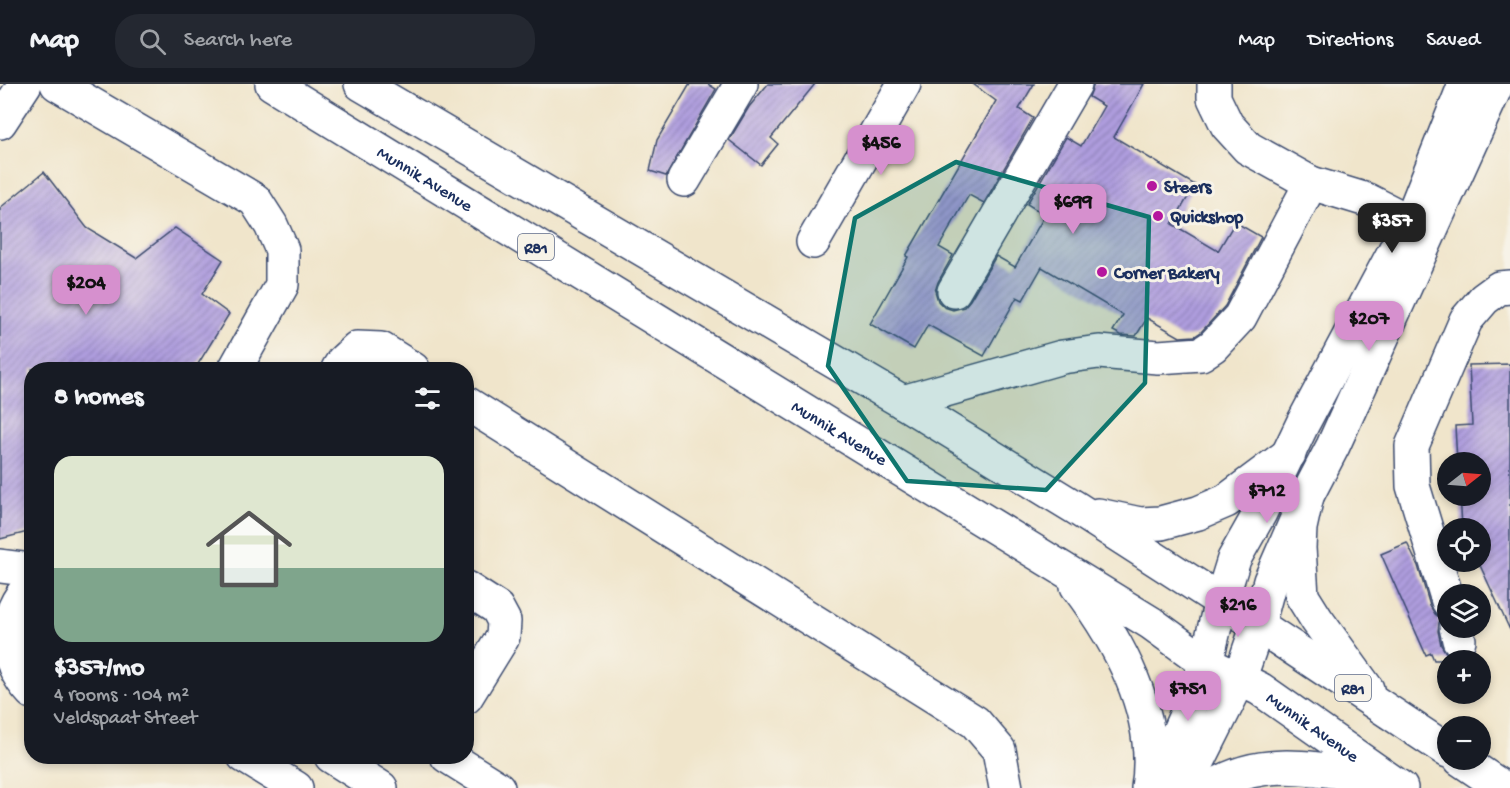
<!DOCTYPE html>
<meta charset="utf-8">
<style>
body{margin:0;font-family:"Gochi Hand",sans-serif;background:#242831;color:#f1f3f6;height:100vh;display:flex;flex-direction:column;font-size:22px;white-space:nowrap}
*{box-sizing:border-box;margin:0}
p{font-size:20px;color:#9ea1a6}
.icon{flex:none;width:33px;height:33px;fill:none;stroke:currentColor;stroke-width:2;stroke-linecap:round;stroke-linejoin:round}
.map{position:relative;flex:1;overflow:hidden}
.drawer{position:absolute;left:24px;top:278px;width:450px;height:402px;display:flex;flex-direction:column;background:#171b24;border-radius:24px;box-shadow:0 3px 9px #0003}
.drawer>*{flex:none}
.needle{width:39px;rotate:73deg}
.fabs{position:absolute;left:1437px;top:368px;display:grid;gap:12px}
.fabs a{display:grid;place-items:center;width:54px;height:54px;border-radius:50%;background:#171b24;box-shadow:0 3px 9px #0003;font-size:30px}
.price{position:absolute;translate:-50% -51px;padding:0 14px;border-radius:12px;background:#d690ce;color:#111;font-size:20px;line-height:39px;filter:drop-shadow(0 2px 3px #0008)}
.price::after{content:'';position:absolute;left:50%;top:36px;width:18px;height:14px;margin-left:-9px;background:inherit;clip-path:polygon(0 0,100% 0,50% 100%)}
.price.on{background:#222;color:#fff}
ul{padding:0;list-style:none}
li{display:grid;align-content:center;gap:12px;height:318px;padding:0 30px}
li span{display:grid;place-items:center;height:186px;border-radius:18px;color:#555}
li>.icon{margin-inline-start:auto}
span .icon{width:108px;height:108px;fill:#fffc;stroke-width:1}
li b{font-size:26px}
h2{display:flex;justify-content:space-between;align-items:center;height:72px;padding:0 30px;font-size:26px}
header{display:flex;align-items:center;gap:36px;box-sizing:border-box;height:84px;padding:0 30px;background:#171b24;border-bottom:2px solid #363941}
header strong{font-size:28px}
nav{display:flex;gap:33px;margin-inline-start:auto;font-size:21px}
.search{width:420px;height:54px;background:#242831;display:flex;align-items:center;gap:15px;box-sizing:border-box;padding:0 21px;border-radius:24px;color:#9ea1a6;font-size:22px}
.map>svg:first-child{display:block}
</style>
<header>
<strong>Map</strong>
<div class="search"><svg class="icon" aria-label="search" viewBox="0 0 24 24"><circle cx="10" cy="10" r="6"/><path d="M15 15l6 6"/></svg>Search here</div>
<nav><a>Map</a><a>Directions</a><a>Saved</a></nav>
</header>
<div class="map">
<svg width="1510" height="704" viewBox="0 0 1510 704">
<defs>
<pattern id="building-hatch" width="6" height="6" patternUnits="userSpaceOnUse" patternTransform="scale(1.5)"><rect width="6" height="6" fill="#af9dde"/><path d="M-1 1l2-2M0 6l6-6M5 7l2-2" fill="none" stroke="#8e80b7"/></pattern>
</defs>
<rect width="100%" height="100%" fill="#f7f3e8"/>
<filter id="ink" filterUnits="userSpaceOnUse"><feTurbulence type="fractalNoise" baseFrequency=".0167" numOctaves="2"/><feDisplacementMap in="SourceGraphic" scale="12" xChannelSelector="R" yChannelSelector="G"/><feConvolveMatrix kernelMatrix="1 2 1 2 8 2 1 2 1" color-interpolation-filters="sRGB"/></filter>
<filter id="wash" filterUnits="userSpaceOnUse"><feTurbulence type="fractalNoise" baseFrequency=".008" numOctaves="4" result="noise"/><feDisplacementMap in="SourceGraphic" scale="24" xChannelSelector="R" yChannelSelector="G"/><feGaussianBlur stdDeviation="1.35" result="paint"/><feColorMatrix in="noise" values="0 0 0 0 0 0 0 0 0 0 0 0 0 0 0 0 0 1.4 0 .05"/><feComposite in="paint" operator="in"/></filter>
<g filter="url(#wash)">
<rect width="100%" height="100%" fill="#f0e5cb"/>
<g id="blocks">
<!-- building -->
<g fill="url(#building-hatch)">
<path d="M 690,0 L 708,0 L 716,5 L 666,92 L 650,87 L 657,56 Z"/>
<path d="M 768,0 L 815,0 L 771,54 L 778,60 L 761,81 L 729,56 L 749,23 Z"/>
<path d="M 973,0 L 1034,0 L 1019,25 L 1033,34 L 984,119 L 969,111 L 939,163 L 953,171 L 938,198 L 935,207 L 938,217 L 944,223 L 953,226 L 964,223 L 970,216 L 996,172 L 1015,183 L 1045,131 L 1027,120 L 1066,53 L 1081,62 L 1104,22 L 1089,13 L 1094,0 L 1144,0 L 1114,53 L 1195,101 L 1172,140 L 1218,167 L 1235,138 L 1261,153 L 1225,222 L 1201,248 L 1195,252 L 1180,253 L 1147,234 L 1136,252 L 1121,251 L 1113,247 L 1123,231 L 1042,183 L 1023,216 L 1017,213 L 984,272 L 928,241 L 914,265 L 870,240 L 908,173 L 906,172 L 996,17 Z"/>
<path d="M 44,88 L 87,144 L 136,174 L 175,144 L 223,176 L 202,210 L 229,230 L 195,285 L 32,285 L 32,447 L 0,455 L 0,124 Z"/>
<path d="M 1510,280 L 1510,546 L 1478,477 L 1480,477 L 1480,444 L 1463,444 L 1462,442 L 1460,411 L 1480,411 L 1480,378 L 1457,378 L 1455,342 L 1472,341 L 1469,281 Z"/>
<path d="M 1407,459 L 1418,482 L 1430,522 L 1435,530 L 1440,534 L 1438,547 L 1441,561 L 1446,569 L 1459,576 L 1434,576 L 1431,569 L 1426,571 L 1381,470 Z"/>
</g>
</g>
</g>
<g filter="url(#ink)">
<use href="#blocks" fill-opacity="0" stroke="#3b4a6e" stroke-width="1.5"/>
<g fill="none" stroke-linecap="round" stroke-linejoin="round">
<!-- minor casing -->
<g stroke="#3b4a6e" stroke-width="36">
<g id="minor">
<path d="M 57,0 L 255,116 L 271,141 L 282,166 L 282,201 L 235,285"/>
<path d="M 1214,0 L 1214,14 L 1227,41 L 1248,64 L 1311,99 L 1367,116 L 1410,138"/>
<path d="M 0,38 L 25,0"/>
<path d="M 684,96 L 741,0"/>
<path d="M 813,158 L 904,0"/>
<path d="M 954,207 L 1075,0"/>
<path d="M 338,285 L 343,277 L 357,264 L 381,265 L 413,285"/>
<path d="M 903,318 L 1062,273 L 1099,268 L 1158,273 L 1201,270 L 1213,262 L 1240,233 L 1311,99"/>
<path d="M 466,319 L 975,638 L 999,666 L 1006,704"/>
<path d="M 0,482 L 32,486"/>
<path d="M 32,500 C 0,530 2,577 32,608"/>
<path d="M 466,504 L 497,524 L 504,537 L 503,553 L 466,613"/>
<path d="M 1448,517 L 1413,402 L 1412,362 L 1466,236 L 1484,215 L 1499,204 L 1510,203"/>
<path d="M 1456,543 L 1459,556"/>
<path d="M 244,672 L 296,704"/>
<path d="M 331,672 L 381,704"/>
<path d="M 447,672 L 498,704"/>
<path d="M 1154,704 L 1189,624 L 1206,579 L 1221,517 L 1234,475 L 1260,429 L 1303,339 L 1410,138 L 1465,0"/>
<path d="M 1185,704 L 1239,596 L 1258,541 L 1270,497 L 1307,412 L 1333,362 L 1497,0"/>
</g>
</g>
<!-- major casing -->
<g stroke="#3b4a6e" stroke-width="36">
<g id="major">
<path id="s1" d="M 272,0 L 1151,539 L 1206,579 L 1260,605 L 1401,704"/>
<path d="M 361,0 L 903,318 L 1076,424 L 1258,541 L 1448,667"/>
<path d="M 1307,412 L 1300,444 L 1299,464 L 1302,512 L 1317,536 L 1367,605"/>
<path d="M 1098,431 L 1140,440 L 1161,439 L 1198,429 L 1226,417 L 1289,370"/>
<path d="M 1077,502 C 1120,559 1160,631 1148,704"/>
<path d="M 1460,675 L 1503,704"/>
<path d="M 1212,704 C 1262,669 1326,687 1382,694"/>
</g>
</g>
<!-- minor -->
<use href="#minor" stroke="#fff" stroke-width="33"/>
<!-- major -->
<use href="#major" stroke="#fff" stroke-width="33"/>
</g>
</g>
<!-- marked area -->
<path fill="#0f766e" fill-opacity="0.2" stroke="#0f766e" stroke-width="4.5" stroke-linejoin="round" d="M 956,78 L 1149,133 L 1145,299 L 1046,406 L 907,397 L 828,282 L 855,134 Z"/>
<!-- markers -->
<g fill="#b5179e" stroke="#f7f3e8" stroke-width="2">
<circle cx="1152" cy="102" r="6"/>
<circle cx="1158" cy="132" r="6"/>
<circle cx="1102" cy="188" r="6"/>
</g>
<g text-anchor="middle" stroke-width="6" stroke-linejoin="round" paint-order="stroke">
<!-- shield labels -->
<g fill="#f7f3e8" stroke="#5d6a87" stroke-width="1.5">
<rect x="518" y="150" width="36" height="26" rx="4.5"/>
<rect x="1335" y="591" width="36" height="26" rx="4.5"/>
</g>
<g font-size="16" font-weight="bold" fill="#1b2f5e">
<text x="536" y="169">R81</text>
<text x="1353" y="610">R81</text>
</g>
<!-- street labels -->
<g font-size="18" fill="#1b2f5e" stroke="#f7f3e8">
<text dy="6" stroke="none"><textPath href="#s1" startOffset="180">Munnik Avenue</textPath></text>
<text dy="6" stroke="none"><textPath href="#s1" startOffset="666">Munnik Avenue</textPath></text>
<text dy="6" stroke="none"><textPath href="#s1" startOffset="1224">Munnik Avenue</textPath></text>
</g>
<!-- poi labels -->
<g font-size="18" font-weight="bold" fill="#1b2f5e" stroke="#f7f3e8" text-anchor="start">
<text x="1164" y="108">Steers</text>
<text x="1170" y="138">Quickshop</text>
<text x="1114" y="194">Corner Bakery</text>
</g>
</g>
</svg>
<div class="fabs">
<a><svg class="needle" viewBox="-14 -14 28 28"><path d="M0-13l5 13h-10z" fill="#e53935"/><path d="M0 13l5-13h-10z" fill="#9ea1a6"/></svg></a>
<a><svg class="icon" aria-label="locate" viewBox="0 0 24 24"><circle cx="12" cy="12" r="6"/><path d="M12 2v4M12 18v4M2 12h4M18 12h4"/></svg></a>
<a><svg class="icon" aria-label="layers" viewBox="0 0 24 24"><path d="M12 4l9 5-9 5-9-5zM3 14l9 5 9-5"/></svg></a>
<a>+</a>
<a>−</a>
</div>
<b class="price" style="left:881px;top:92px">$456</b>
<b class="price" style="left:1073px;top:151px">$699</b>
<b class="price on" style="left:1392px;top:170px">$357</b>
<b class="price" style="left:86px;top:232px">$204</b>
<b class="price" style="left:1369px;top:268px">$207</b>
<b class="price" style="left:1267px;top:440px">$712</b>
<b class="price" style="left:1238px;top:554px">$216</b>
<b class="price" style="left:1188px;top:638px">$751</b>
<section class="drawer">
<h2>8 homes<svg class="icon" aria-label="filters" viewBox="0 0 24 24"><path d="M4 7h16M4 17h16"/><circle cx="9" cy="7" r="2"/><circle cx="15" cy="17" r="2"/></svg></h2>
<ul>
<li><span style="background:linear-gradient(#dfe7d0 60%,#7fa58c 0)"><svg class="icon" aria-label="home" viewBox="0 0 24 24"><path d="M3 11l9-7 9 7M6 9v11h12V9"/></svg></span><div><b>$357/mo</b><p>4 rooms · 104 m²</p><p>Veldspaat Street</p></div></li>
</ul>
</section>
</div>
